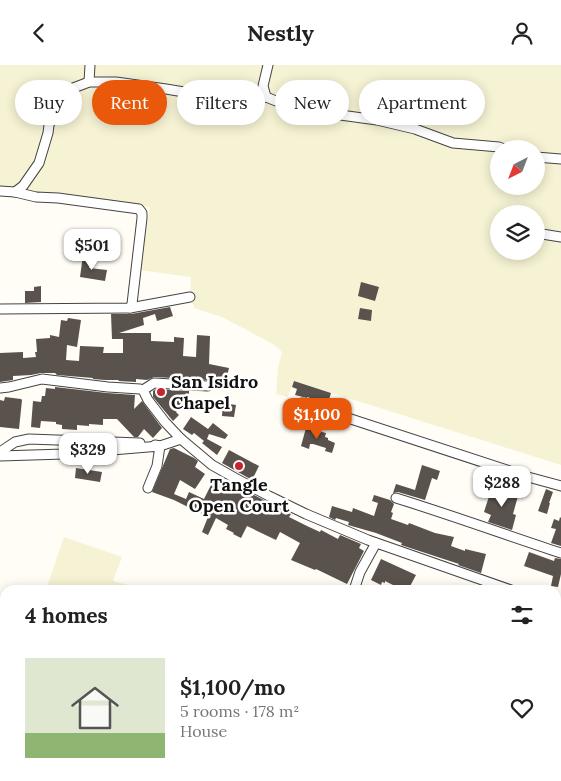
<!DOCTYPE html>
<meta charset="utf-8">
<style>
body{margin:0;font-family:Lora,serif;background:#f2f2f2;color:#222;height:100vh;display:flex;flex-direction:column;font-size:19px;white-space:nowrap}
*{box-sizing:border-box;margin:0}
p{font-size:16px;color:#767676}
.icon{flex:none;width:28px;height:28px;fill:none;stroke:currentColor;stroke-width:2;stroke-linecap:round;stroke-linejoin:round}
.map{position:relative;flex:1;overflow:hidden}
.sheet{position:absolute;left:0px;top:520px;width:561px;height:196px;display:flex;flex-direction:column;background:#fff;border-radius:15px 15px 0 0;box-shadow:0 2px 12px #0003}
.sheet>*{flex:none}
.guide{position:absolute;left:15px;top:15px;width:531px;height:45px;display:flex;gap:10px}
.needle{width:32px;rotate:222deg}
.controls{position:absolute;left:490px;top:75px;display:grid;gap:10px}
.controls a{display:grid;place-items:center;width:55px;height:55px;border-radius:50%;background:#fff;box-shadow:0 2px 12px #0003;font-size:25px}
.price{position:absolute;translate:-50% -42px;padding:0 11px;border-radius:10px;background:#fff;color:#222;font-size:16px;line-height:32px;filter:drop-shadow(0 1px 2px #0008)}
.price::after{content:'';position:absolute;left:50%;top:30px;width:15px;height:11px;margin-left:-8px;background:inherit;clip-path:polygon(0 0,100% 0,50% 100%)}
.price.on{background:#ea580c;color:#fff}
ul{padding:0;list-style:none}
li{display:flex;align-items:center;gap:15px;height:125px;padding:0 25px}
li span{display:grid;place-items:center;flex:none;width:140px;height:100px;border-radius:0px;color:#555}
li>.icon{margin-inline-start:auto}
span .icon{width:60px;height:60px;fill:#fffc;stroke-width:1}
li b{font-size:21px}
h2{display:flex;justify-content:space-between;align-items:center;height:60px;padding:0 25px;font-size:21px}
.chip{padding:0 18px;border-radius:22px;background:#fff;box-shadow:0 2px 12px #0003;font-size:18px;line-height:45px}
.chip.on{background:#ea580c;color:#fff}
header{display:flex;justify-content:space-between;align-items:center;height:65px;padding:0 25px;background:#fff;font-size:22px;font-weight:700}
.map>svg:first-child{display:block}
</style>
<header><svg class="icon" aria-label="back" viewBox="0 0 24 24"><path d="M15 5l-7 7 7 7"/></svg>Nestly<svg class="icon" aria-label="person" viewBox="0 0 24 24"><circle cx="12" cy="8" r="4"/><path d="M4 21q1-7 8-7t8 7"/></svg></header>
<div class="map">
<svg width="561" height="716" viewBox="0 0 561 716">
<rect width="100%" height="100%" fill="#fffdf5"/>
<!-- farmland -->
<g fill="#f6f3d4" fill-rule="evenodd">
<path d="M 0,0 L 561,0 L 561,400 L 294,316 L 288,332 L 276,329 L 278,303 L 282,287 L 273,279 L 222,252 L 194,243 L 190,226 L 191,212 L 139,205 L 150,142 L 0,123 ZM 499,84 L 536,84 L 536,121 L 499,121 ZM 499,149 L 536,149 L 536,186 L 499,186 Z"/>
<path d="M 64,472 L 122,492 L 113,516 L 147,525 L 46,525 Z"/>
<path d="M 556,589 L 561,591 L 561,716 L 332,716 L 333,711 L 556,711 Z"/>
<path d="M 0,631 L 5,632 L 5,711 L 223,711 L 222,716 L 0,716 Z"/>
</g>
<!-- building -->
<g fill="#5a524d">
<path d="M 89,178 L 113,181 L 112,189 L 88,186 Z"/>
<path d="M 83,190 L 91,192 L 89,203 L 107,205 L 105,216 L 80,212 Z"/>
<path d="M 361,217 L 379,222 L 375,236 L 358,231 Z"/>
<path d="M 41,221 L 41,237 L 25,238 L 25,226 L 34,226 L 34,222 Z"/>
<path d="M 170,242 L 173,251 L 157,256 L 155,249 L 143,253 L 144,260 L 119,268 L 151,268 L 151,276 L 174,277 L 174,272 L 184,273 L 183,291 L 196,292 L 197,270 L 210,271 L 209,299 L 229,303 L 224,323 L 214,321 L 212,316 L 208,315 L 154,312 L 147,315 L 136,314 L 136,317 L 118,316 L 119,315 L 105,315 L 93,314 L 93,313 L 57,310 L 55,308 L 41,308 L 31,310 L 13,311 L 13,315 L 0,317 L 0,288 L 23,287 L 23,293 L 36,292 L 35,287 L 37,287 L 36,274 L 50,273 L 50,270 L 59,272 L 61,255 L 67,256 L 68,253 L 81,255 L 77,282 L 67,280 L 66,295 L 79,296 L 80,281 L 104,282 L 103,288 L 123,288 L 123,274 L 112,274 L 111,249 L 131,249 Z"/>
<path d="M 360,243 L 372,245 L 371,256 L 358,254 Z"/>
<path d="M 294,316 L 331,328 L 328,338 L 307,332 L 307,333 L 295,330 L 297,324 L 292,322 Z"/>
<path d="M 55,322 L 107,328 L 135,330 L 134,344 L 142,336 L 162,363 L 153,373 L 144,364 L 138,372 L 134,372 L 117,354 L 103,354 L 103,360 L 89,359 L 89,361 L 77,360 L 77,365 L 62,364 L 62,360 L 56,359 L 56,357 L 41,356 L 40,363 L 31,362 L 33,336 L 41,337 L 42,331 L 45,331 L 46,323 L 55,324 Z"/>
<path d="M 156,324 L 189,326 L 189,334 L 182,341 L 175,340 L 179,343 L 176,347 L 179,350 L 173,356 L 153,332 L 153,326 Z"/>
<path d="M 5,332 L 21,334 L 22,335 L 19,364 L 0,362 L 0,335 L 4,336 Z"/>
<path d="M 223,338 L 236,340 L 234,352 L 222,351 Z"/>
<path d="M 191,352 L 208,364 L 213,358 L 228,370 L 225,374 L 209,369 L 207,374 L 222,382 L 217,390 L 202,378 L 204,376 L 194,368 L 192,370 L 183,364 Z"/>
<path d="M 306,363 L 326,368 L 325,372 L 328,373 L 328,375 L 335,378 L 332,388 L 325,386 L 326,383 L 313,379 L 310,379 L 309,384 L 301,381 Z"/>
<path d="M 174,383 L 194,393 L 198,396 L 195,402 L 205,409 L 195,424 L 180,415 L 174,429 L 186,434 L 189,427 L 204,434 L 214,414 L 227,421 L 229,417 L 291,449 L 289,452 L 307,461 L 320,467 L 321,465 L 338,474 L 340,470 L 361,479 L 359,483 L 364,486 L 347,519 L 316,504 L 315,505 L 291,495 L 300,478 L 280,467 L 276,475 L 247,461 L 241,473 L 233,469 L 234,468 L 226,464 L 228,460 L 216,453 L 208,470 L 202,467 L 208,452 L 174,435 L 152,427 L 170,384 Z"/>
<path d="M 229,385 L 259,401 L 252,415 L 222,398 Z"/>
<path d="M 422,400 L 440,406 L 437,415 L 432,413 L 425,435 L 398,427 L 393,428 L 396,419 L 415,425 Z"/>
<path d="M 76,403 L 102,407 L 100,417 L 75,413 Z"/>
<path d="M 492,422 L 518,431 L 513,449 L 516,450 L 512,465 L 488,457 L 491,450 L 484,447 Z"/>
<path d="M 546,424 L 553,427 L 549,438 L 550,438 L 547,449 L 538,446 Z"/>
<path d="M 374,430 L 390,435 L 394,439 L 391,447 L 393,448 L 391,454 L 408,460 L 409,458 L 435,468 L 454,472 L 451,481 L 465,486 L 465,484 L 486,489 L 481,508 L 458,500 L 459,499 L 401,480 L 402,478 L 376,468 L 348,460 L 349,457 L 336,453 L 335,455 L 329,452 L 332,441 L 352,447 L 353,443 L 374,451 L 378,438 L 372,436 Z"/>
<path d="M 560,452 L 561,453 L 561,481 L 551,478 L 556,464 L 551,463 L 554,454 L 559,456 Z"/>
<path d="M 529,487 L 554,496 L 555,493 L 561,494 L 561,509 L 558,522 L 551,521 L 553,511 L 524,501 Z"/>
<path d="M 381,494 L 416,510 L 408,525 L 403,525 L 385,516 L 385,518 L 382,517 L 381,520 L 371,515 Z"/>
</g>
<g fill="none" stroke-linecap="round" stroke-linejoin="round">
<!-- minor casing -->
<g stroke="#444" stroke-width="11">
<g id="minor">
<path d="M 89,17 L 90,0"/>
<path d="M 266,32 L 263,21 L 268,0"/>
<path d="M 536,92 L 561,94"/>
<path d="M 0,126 L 15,127 L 23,121 L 39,98 L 48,68 L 49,60 L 61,32 L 68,25 L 89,17 L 116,17 L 166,24 L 208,31 L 229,33 L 266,32 L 276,36 L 311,46 L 377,55 L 415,64 L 453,78 L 499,82 L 504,84"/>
<path d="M 15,127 L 36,132 L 58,133 L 139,144 L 142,148 L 142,153 L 132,239 L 130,243"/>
<path d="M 542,169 L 561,172"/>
<path d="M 0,244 L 130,243 L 190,232"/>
<path d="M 0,323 L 9,322 L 42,314 L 108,322 L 140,324 L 143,325 L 148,335 L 165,357 L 181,374 L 212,400 L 235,413 L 269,431 L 306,449 L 368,475 L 511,525"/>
<path d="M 143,325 L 154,318 L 208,321"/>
<path d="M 302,338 L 528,412 L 561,421"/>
<path d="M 155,380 L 160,381 L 181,374"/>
<path d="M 0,387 L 15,377 L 29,374 L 140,378"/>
<path d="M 0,391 L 64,389 L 160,381 L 157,401 L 148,423"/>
<path d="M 396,433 C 451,450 506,470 561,488"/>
<path d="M 354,525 L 360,507 L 376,478"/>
<path d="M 556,541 L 561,543"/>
<path d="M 556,555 L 561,567 L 556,596"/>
<path d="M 313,716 L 314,711"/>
<path d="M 523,716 L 525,711"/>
</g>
</g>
<!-- minor -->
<use href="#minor" stroke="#fff" stroke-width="9"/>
</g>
<!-- markers -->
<g fill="#c4262e" stroke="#fff" stroke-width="2">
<circle cx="161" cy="327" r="5"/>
<circle cx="239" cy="401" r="5"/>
</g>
<g text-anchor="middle" stroke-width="5" stroke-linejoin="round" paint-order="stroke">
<!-- poi labels -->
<g font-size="18" font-weight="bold" fill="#111" stroke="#fff" text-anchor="start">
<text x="171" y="323">San Isidro<tspan x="171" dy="21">Chapel</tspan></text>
<text x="239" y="426" text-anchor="middle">Tangle<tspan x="239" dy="21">Open Court</tspan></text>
</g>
</g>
</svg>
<div class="controls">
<a><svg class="needle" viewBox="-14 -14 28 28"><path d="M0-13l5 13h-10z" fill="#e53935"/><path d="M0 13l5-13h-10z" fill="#767676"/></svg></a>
<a><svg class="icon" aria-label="layers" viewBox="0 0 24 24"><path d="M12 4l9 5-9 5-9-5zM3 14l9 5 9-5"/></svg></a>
</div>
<b class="price" style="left:92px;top:206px">$501</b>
<b class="price on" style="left:317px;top:375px">$1,100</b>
<b class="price" style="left:88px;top:410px">$329</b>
<b class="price" style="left:502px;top:443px">$288</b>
<div class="guide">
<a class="chip">Buy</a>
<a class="chip on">Rent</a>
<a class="chip">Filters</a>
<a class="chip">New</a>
<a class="chip">Apartment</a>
</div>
<section class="sheet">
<h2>4 homes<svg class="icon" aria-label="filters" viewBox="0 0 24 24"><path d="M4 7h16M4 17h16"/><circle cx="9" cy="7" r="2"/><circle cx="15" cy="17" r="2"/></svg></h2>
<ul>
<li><span style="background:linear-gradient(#dfe7d0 75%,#8fb573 0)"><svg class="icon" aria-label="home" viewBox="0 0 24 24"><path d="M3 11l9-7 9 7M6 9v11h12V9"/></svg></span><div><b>$1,100/mo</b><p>5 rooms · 178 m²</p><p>House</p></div><svg class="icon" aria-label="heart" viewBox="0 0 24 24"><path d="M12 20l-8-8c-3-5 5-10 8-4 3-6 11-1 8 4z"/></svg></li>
</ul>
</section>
</div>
